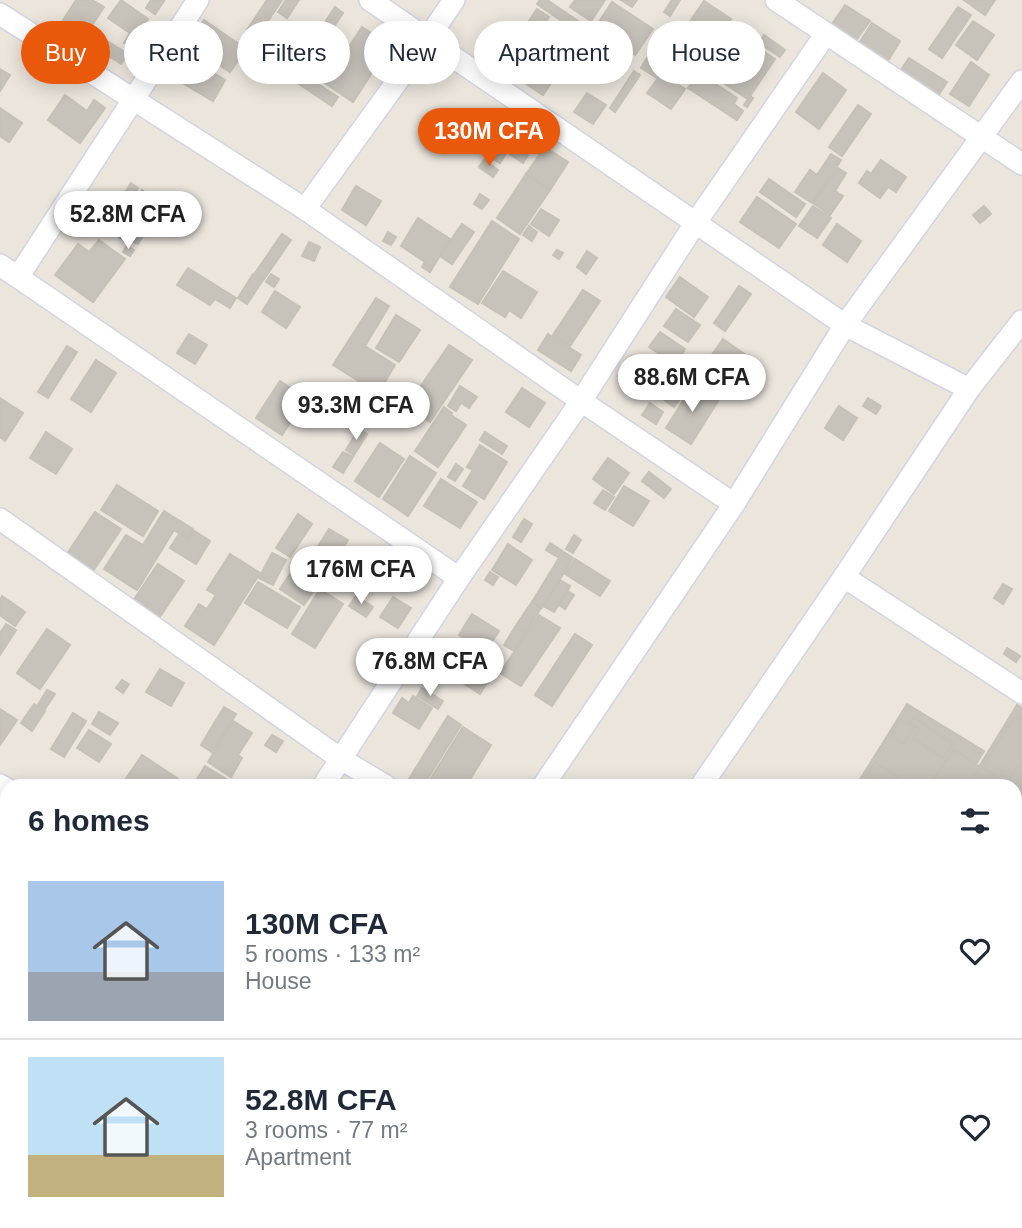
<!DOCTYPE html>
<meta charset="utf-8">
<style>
body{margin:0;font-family:Arial,sans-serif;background:#f6f6f7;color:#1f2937;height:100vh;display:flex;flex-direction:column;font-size:26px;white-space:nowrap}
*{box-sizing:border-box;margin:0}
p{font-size:23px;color:#747a83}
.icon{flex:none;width:38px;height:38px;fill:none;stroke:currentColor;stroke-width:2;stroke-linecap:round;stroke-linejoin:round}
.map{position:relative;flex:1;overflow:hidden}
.panel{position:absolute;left:0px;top:779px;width:1022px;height:450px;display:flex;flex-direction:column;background:#fff;border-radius:21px 21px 0 0;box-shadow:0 4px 18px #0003}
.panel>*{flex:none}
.hud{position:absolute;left:21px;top:21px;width:980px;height:63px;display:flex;gap:14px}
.price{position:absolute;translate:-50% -60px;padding:0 16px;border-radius:24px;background:#fff;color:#222;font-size:23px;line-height:46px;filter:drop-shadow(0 2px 4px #0008)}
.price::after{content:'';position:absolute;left:50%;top:42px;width:21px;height:16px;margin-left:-10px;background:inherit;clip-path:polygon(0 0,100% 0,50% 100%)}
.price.current{background:#ea580c;color:#fff}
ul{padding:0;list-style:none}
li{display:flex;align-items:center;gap:21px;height:175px;padding:0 28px}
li+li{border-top:2px solid #e0e1e3}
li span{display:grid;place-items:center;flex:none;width:196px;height:140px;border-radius:0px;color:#555}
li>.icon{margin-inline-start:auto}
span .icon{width:84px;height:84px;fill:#fffc;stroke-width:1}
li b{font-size:30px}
h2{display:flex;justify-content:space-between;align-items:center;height:84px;padding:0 28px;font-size:30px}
.chip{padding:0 24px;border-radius:32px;background:#fff;box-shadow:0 4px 18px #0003;font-size:24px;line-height:63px}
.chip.current{background:#ea580c;color:#fff}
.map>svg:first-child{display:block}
</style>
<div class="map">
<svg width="1022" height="1228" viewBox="0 0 1022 1228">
<rect width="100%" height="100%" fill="#ebe5dc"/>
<!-- building -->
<g fill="#c7c3bb" stroke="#c6c1b6" stroke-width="2">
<path d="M 76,0 L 92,0 L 104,7 L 87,33 L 73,25 L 69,30 L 60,25 Z"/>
<path d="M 121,0 L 148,19 L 136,37 L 108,18 Z"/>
<path d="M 151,0 L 164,1 L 155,14 L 146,8 Z"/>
<path d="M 267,0 L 282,0 L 255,40 L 245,33 Z"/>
<path d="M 286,0 L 299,0 L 287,18 L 278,12 Z"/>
<path d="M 540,0 L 547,0 L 587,27 L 582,35 L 537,4 Z"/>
<path d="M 575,0 L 605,0 L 591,21 L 570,7 Z"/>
<path d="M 621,0 L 637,0 L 632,7 Z"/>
<path d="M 672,0 L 680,0 L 670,16 L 664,12 Z"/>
<path d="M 964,0 L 995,0 L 985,15 Z"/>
<path d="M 704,1 L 731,19 L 716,41 L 689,23 Z"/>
<path d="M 612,2 L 653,29 L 635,55 L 595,28 Z"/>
<path d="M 845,5 L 870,21 L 854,43 L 830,27 Z"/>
<path d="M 335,7 L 343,13 L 328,36 L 320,30 Z"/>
<path d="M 958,7 L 971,15 L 942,58 L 929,49 Z"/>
<path d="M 537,9 L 549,17 L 533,40 L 521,33 Z"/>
<path d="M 204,20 L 246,49 L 230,72 L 188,44 Z"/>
<path d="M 973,21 L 994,35 L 977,60 L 956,45 Z"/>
<path d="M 872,23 L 900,41 L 886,64 L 858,45 Z"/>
<path d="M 362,27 L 390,45 L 353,102 L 325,83 Z"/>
<path d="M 557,28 L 579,42 L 543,95 L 522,81 Z"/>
<path d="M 130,33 L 139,39 L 132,49 L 124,43 Z"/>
<path d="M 515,35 L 524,41 L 512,59 L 503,53 Z"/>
<path d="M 764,35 L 785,50 L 780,57 L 759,43 Z"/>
<path d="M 724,36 L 739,46 L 715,82 L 701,72 Z"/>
<path d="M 104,39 L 128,54 L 121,64 L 98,49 Z"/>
<path d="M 752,44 L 775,59 L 748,99 L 725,84 Z"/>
<path d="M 503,55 L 522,67 L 515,78 L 496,65 Z"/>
<path d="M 647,58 L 663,69 L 657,78 L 641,68 Z"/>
<path d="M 909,58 L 947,82 L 936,99 L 898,74 Z"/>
<path d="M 192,60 L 225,80 L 213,101 L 179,81 Z"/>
<path d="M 971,62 L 989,75 L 969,106 L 950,94 Z"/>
<path d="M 293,68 L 338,97 L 332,106 L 287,76 Z"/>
<path d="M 0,69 L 10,75 L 0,91 Z"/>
<path d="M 634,71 L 640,75 L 615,112 L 610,108 Z"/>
<path d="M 699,73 L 737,98 L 734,104 L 743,111 L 737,120 L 688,88 Z"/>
<path d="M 823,73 L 846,90 L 819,129 L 796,112 Z"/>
<path d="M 661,74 L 685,89 L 671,109 L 647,93 Z"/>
<path d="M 587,93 L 606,105 L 593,124 L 574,112 Z"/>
<path d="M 65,95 L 87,111 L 94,100 L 105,108 L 80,143 L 48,120 Z"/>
<path d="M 750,96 L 753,98 L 747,107 L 744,105 Z"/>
<path d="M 858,105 L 871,114 L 842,156 L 829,147 Z"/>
<path d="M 0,108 L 22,123 L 9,142 L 0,136 Z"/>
<path d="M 507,118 L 524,130 L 518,138 L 527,144 L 522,151 L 528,155 L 523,163 L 507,152 L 500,163 L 471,144 L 486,122 L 499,130 Z"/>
<path d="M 545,147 L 568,162 L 550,190 L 526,174 Z"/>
<path d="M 831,154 L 841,160 L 812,203 L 795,192 L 810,170 L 817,175 Z"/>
<path d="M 484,160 L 498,170 L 493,177 L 479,167 Z"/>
<path d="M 881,160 L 906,177 L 896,192 L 888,187 L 880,198 L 859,183 L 867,171 L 871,174 Z"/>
<path d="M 838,168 L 846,173 L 835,191 L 843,196 L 830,215 L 813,203 Z"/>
<path d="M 526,174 L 550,190 L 520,234 L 497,218 Z"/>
<path d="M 769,179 L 805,204 L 796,217 L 760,192 Z"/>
<path d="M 131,183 L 138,188 L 135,193 L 139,195 L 142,190 L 149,195 L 146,200 L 156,206 L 159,201 L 162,203 L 144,232 L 113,212 Z"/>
<path d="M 356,186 L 381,201 L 366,225 L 342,210 Z"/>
<path d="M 480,194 L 489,200 L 482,209 L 474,204 Z"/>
<path d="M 757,197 L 796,224 L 779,248 L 740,222 Z"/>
<path d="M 94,203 L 99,206 L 94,214 L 89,211 Z"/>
<path d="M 813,206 L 831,218 L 817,238 L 799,226 Z"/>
<path d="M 984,206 L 991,214 L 980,223 L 973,215 Z"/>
<path d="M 100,207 L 144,234 L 138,244 L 130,240 L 128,243 L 117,236 L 119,233 L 94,217 Z"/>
<path d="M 541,209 L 559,220 L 549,236 L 531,224 Z"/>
<path d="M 418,218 L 450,239 L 430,272 L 422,267 L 425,262 L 401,246 Z"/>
<path d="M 492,221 L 519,239 L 478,304 L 450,287 Z"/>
<path d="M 462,224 L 474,232 L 452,264 L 440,256 Z"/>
<path d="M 837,224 L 861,241 L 847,262 L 823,245 Z"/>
<path d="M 529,226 L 537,232 L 532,241 L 523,235 Z"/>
<path d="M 388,232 L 396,237 L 391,245 L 383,241 Z"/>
<path d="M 282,234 L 291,240 L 264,279 L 255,273 Z"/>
<path d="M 99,240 L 125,259 L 93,302 L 55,275 L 78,244 L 89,252 Z"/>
<path d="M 309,242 L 320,247 L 314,261 L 302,256 Z"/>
<path d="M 127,246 L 134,250 L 130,256 L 123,252 Z"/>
<path d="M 557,250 L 563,253 L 559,259 L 553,255 Z"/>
<path d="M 587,251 L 597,258 L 586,274 L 577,267 Z"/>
<path d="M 188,268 L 236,298 L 230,308 L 215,299 L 210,305 L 177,285 Z"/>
<path d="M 503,271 L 537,292 L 521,318 L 509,310 L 505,317 L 482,303 Z"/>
<path d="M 253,274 L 263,280 L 247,304 L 238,298 Z"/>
<path d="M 271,274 L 279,279 L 274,287 L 266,282 Z"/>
<path d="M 680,277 L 708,297 L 694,317 L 666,297 Z"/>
<path d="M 739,286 L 751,294 L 725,331 L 714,323 Z"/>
<path d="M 583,290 L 600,301 L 570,346 L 553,335 Z"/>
<path d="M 275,291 L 300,307 L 286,328 L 262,312 Z"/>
<path d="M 376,298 L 389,306 L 365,346 L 395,365 L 378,393 L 333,365 Z"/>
<path d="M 676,309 L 700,325 L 688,342 L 664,326 Z"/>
<path d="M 396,315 L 420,330 L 399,362 L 376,348 Z"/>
<path d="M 660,332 L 685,349 L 675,364 L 649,347 Z"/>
<path d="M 189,334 L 207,345 L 195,364 L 177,353 Z"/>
<path d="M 548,334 L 581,355 L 571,371 L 538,350 Z"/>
<path d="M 723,339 L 750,358 L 722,398 L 695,379 Z"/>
<path d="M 449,345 L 472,360 L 430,422 L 407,406 Z"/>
<path d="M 67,346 L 77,352 L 48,398 L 38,392 Z"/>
<path d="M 632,356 L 654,370 L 640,391 L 618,376 Z"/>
<path d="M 96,360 L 116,373 L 91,412 L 71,399 Z"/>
<path d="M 664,365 L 691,383 L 674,407 L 648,388 Z"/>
<path d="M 280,381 L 306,398 L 282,435 L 256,418 Z"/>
<path d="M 693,385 L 718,401 L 691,444 L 666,428 Z"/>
<path d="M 460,386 L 477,397 L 469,408 L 461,403 L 456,411 L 448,406 Z"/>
<path d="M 522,388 L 545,403 L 529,427 L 506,412 Z"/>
<path d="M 386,391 L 398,399 L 395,403 L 384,396 Z"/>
<path d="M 0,398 L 23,413 L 5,441 L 0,437 Z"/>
<path d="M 868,398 L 881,406 L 876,414 L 863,406 Z"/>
<path d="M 650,403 L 663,412 L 656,424 L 642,415 Z"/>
<path d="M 839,406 L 857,418 L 843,440 L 825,428 Z"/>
<path d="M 444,407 L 452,413 L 451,415 L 466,425 L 438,467 L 415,451 Z"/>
<path d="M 359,429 L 367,434 L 354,455 L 346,450 Z"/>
<path d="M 46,432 L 72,449 L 56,474 L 30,458 Z"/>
<path d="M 485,432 L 507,446 L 502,454 L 480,440 Z"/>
<path d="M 380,443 L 404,459 L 379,497 L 355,481 Z"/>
<path d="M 480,445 L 507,462 L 484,499 L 463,486 L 473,470 L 467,467 Z"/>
<path d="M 343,452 L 353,457 L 343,473 L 333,467 Z"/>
<path d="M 410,456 L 436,473 L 408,516 L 383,499 Z"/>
<path d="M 608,458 L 629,473 L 614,494 L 593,479 Z"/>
<path d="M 456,464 L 463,469 L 455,481 L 448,477 Z"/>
<path d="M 649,472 L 671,489 L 664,498 L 642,481 Z"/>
<path d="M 441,479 L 477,502 L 460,528 L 424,506 Z"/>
<path d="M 117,485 L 158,511 L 143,536 L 101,510 Z"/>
<path d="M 624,486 L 649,501 L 633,526 L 609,511 Z"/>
<path d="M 603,490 L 614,497 L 605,510 L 594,503 Z"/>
<path d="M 164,511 L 193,529 L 187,538 L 174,530 L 137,590 L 104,569 L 126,535 L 143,545 Z"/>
<path d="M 95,512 L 121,529 L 93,571 L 67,554 Z"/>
<path d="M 298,514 L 312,524 L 290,557 L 276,548 Z"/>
<path d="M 524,519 L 532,524 L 521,542 L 513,537 Z"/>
<path d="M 329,529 L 348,540 L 322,582 L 303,570 Z"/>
<path d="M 193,530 L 210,541 L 196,564 L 170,548 L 179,534 L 188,539 Z"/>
<path d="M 574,535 L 581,540 L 573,553 L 566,549 Z"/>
<path d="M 550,543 L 573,558 L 542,608 L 532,602 L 559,558 L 546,550 Z"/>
<path d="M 508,544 L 532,560 L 516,585 L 492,570 Z"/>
<path d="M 272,553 L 286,560 L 273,585 L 259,578 Z"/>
<path d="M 230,554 L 260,573 L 214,645 L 185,626 L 199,604 L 207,609 L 216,595 L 207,590 Z"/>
<path d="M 383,554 L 391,562 L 385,568 L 377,560 Z"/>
<path d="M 575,559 L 610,581 L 600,596 L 565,574 Z"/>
<path d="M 158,564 L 184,581 L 159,618 L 133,601 Z"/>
<path d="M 294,568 L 318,584 L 304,605 L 280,589 Z"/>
<path d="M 490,572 L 498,577 L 493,585 L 485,580 Z"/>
<path d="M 560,580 L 570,586 L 554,612 L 543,606 Z"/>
<path d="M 258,582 L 300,607 L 287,628 L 245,603 Z"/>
<path d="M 1003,584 L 1012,589 L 1003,604 L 994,598 Z"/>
<path d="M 320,589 L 343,604 L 315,648 L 292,634 Z"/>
<path d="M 568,591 L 574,595 L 565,609 L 559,605 Z"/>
<path d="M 2,596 L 25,612 L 15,626 L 0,615 L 0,600 Z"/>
<path d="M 356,596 L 373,607 L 366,617 L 349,606 Z"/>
<path d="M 393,597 L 411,608 L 398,628 L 380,617 Z"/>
<path d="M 532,602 L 541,608 L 525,633 L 515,627 Z"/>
<path d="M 472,614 L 499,631 L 486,651 L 459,635 Z"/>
<path d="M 539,615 L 560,628 L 521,686 L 500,673 Z"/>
<path d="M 6,624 L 16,630 L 0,655 L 0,633 Z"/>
<path d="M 515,627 L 525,633 L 514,651 L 504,645 Z"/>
<path d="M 47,629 L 70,645 L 40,689 L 17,673 Z"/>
<path d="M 575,634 L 592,645 L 552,706 L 535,695 Z"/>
<path d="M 1007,648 L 1020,656 L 1016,662 L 1004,654 Z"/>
<path d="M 481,655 L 499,666 L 488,683 L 471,672 Z"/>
<path d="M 160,669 L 184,683 L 171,706 L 146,692 Z"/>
<path d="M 463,670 L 486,684 L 480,694 L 457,679 Z"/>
<path d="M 122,680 L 129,684 L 123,693 L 116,688 Z"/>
<path d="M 422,688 L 443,701 L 438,709 L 417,696 Z"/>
<path d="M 47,690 L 55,694 L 45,709 L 38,705 Z"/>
<path d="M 413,696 L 432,708 L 419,729 L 393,713 L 402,698 L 409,703 Z"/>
<path d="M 34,704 L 45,711 L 32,731 L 21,723 Z"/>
<path d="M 907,704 L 984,751 L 963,786 L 856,786 Z"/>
<path d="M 1017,705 L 1022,708 L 1022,809 L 1015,805 L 1015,786 L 985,786 L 972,778 Z"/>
<path d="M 224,707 L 236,714 L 212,752 L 201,745 Z"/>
<path d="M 0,709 L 17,720 L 0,745 Z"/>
<path d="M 99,712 L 118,723 L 110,735 L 92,724 Z"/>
<path d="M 73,713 L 86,721 L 64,757 L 51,749 Z"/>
<path d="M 448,716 L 461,725 L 423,786 L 420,786 L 409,779 Z"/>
<path d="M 1016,716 L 1022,720 L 1022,761 L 1007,783 L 982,767 Z"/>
<path d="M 913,717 L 953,744 L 943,758 L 913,738 L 920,729 L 910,722 Z"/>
<path d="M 900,719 L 914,728 L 903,744 L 890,735 Z"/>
<path d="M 233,721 L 252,733 L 238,755 L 242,758 L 231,777 L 208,762 Z"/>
<path d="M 463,727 L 491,745 L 466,786 L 426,786 Z"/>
<path d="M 89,730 L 111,744 L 99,762 L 77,748 Z"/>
<path d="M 272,735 L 283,741 L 276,752 L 265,745 Z"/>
<path d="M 954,749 L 980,767 L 967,786 L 929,786 Z"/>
<path d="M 142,755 L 186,784 L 185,786 L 121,786 Z"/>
<path d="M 875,762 L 911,786 L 882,786 L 883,785 L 867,774 Z"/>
<path d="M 205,766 L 231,782 L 228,786 L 193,786 Z"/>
<path d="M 1022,775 L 1022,796 L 1015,791 L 1015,786 Z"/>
<path d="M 0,919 L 7,923 L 7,954 L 0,950 Z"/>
<path d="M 1015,1014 L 1022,1019 L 1022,1080 L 1015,1090 L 1015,1035 L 1019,1029 L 1015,1026 Z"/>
<path d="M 1015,1097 L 1022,1101 L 1022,1137 L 1015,1133 Z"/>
<path d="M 3,1113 L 7,1115 L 7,1146 L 0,1141 L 0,1117 Z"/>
<path d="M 7,1204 L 7,1222 L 11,1222 L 7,1228 L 0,1228 L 0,1215 Z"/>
<path d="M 16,1222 L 62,1222 L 64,1223 L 61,1228 L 18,1228 L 13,1225 Z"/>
<path d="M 137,1222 L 157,1222 L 152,1228 L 146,1224 L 143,1228 L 133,1228 Z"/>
<path d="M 182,1222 L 204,1222 L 200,1228 L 178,1228 Z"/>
<path d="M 573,1222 L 579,1222 L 590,1228 L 569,1228 Z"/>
<path d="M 621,1222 L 644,1222 L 640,1228 L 617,1228 Z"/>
<path d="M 648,1222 L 662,1222 L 673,1228 L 657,1228 Z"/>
<path d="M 763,1222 L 782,1222 L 778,1228 L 761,1228 L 760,1227 Z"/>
<path d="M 832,1222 L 852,1222 L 848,1228 L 828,1228 Z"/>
<path d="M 898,1222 L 926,1222 L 922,1228 L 894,1228 Z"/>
<path d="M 929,1222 L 968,1222 L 964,1228 L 924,1228 Z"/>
<path d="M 1000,1222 L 1001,1222 L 1010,1228 L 996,1228 Z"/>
</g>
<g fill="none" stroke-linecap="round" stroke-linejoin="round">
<!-- street casing -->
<g stroke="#d2d4e2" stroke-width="24">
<g id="street">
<path d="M 370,0 L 845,325 L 969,389"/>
<path d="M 776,0 L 1022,164"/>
<path d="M 0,14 L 305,209 L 581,401 L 734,504"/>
<path d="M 305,209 L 427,40 L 454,0"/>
<path d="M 0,265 L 459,578"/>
<path d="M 18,277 L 198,0"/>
<path d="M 0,519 L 341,759 L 386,786"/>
<path d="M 844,577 L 1022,693"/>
<path d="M 0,785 L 7,789"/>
<path d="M 323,786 L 459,578 L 581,401 L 696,222 L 825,35"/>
<path d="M 543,786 L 734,504 L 845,325 L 1022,81"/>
<path d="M 701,786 L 844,577 L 969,389 L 1022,321"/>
<path d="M 1015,922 L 1022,913"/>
<path d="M 0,1050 L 7,1054"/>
<path d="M 1015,1210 L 1022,1215"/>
<path d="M 259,1222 L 268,1228"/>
<path d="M 521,1222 L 529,1228"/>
<path d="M 420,1228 L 424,1222"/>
<path d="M 804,1228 L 808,1222"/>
</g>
</g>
<!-- street -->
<use href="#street" stroke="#fff" stroke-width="21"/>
</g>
</svg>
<b class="price current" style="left:489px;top:168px">130M CFA</b>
<b class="price" style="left:128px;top:251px">52.8M CFA</b>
<b class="price" style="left:692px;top:414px">88.6M CFA</b>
<b class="price" style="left:356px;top:442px">93.3M CFA</b>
<b class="price" style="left:361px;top:606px">176M CFA</b>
<b class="price" style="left:430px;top:698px">76.8M CFA</b>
<div class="hud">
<a class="chip current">Buy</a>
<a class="chip">Rent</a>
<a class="chip">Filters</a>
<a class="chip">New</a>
<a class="chip">Apartment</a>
<a class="chip">House</a>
</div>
<section class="panel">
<h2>6 homes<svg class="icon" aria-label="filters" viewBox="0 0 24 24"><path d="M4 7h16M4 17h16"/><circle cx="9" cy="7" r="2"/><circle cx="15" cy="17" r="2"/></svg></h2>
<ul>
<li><span style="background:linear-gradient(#a9c7e8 65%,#9aa5b1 0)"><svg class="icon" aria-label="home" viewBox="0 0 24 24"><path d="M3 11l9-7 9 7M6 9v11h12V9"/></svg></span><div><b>130M CFA</b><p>5 rooms · 133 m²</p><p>House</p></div><svg class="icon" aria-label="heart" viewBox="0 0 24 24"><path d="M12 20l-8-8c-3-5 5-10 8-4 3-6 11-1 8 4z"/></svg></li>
<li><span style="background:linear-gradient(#bfe0f5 70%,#c2b280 0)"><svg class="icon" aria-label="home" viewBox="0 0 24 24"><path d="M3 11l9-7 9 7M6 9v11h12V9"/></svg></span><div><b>52.8M CFA</b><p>3 rooms · 77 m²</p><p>Apartment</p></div><svg class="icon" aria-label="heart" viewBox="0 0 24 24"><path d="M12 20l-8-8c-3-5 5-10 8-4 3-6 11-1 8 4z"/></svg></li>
</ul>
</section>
</div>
